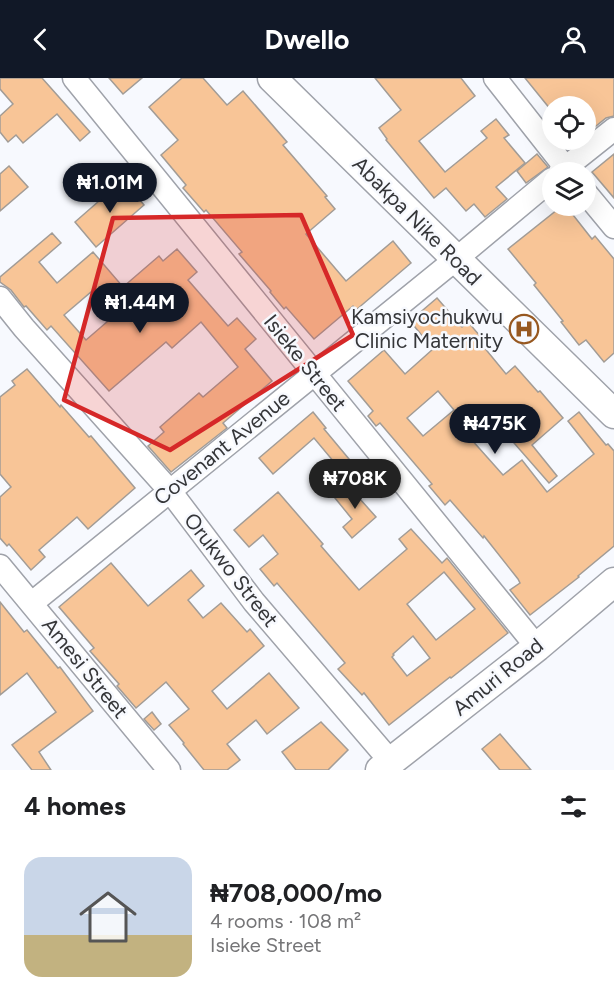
<!DOCTYPE html>
<meta charset="utf-8">
<style>
body{margin:0;font-family:Figtree,sans-serif;background:#f2f2f2;color:#202124;height:100vh;display:flex;flex-direction:column;font-size:22px;white-space:nowrap}
*{box-sizing:border-box;margin:0}
p{font-size:20px;color:#757577}
.icon{flex:none;width:33px;height:33px;fill:none;stroke:currentColor;stroke-width:2;stroke-linecap:round;stroke-linejoin:round}
.map{position:relative;height:692px;overflow:hidden}
.drawer{display:flex;flex-direction:column;background:#fff;flex:1}
.drawer>*{flex:none}
.controls{position:absolute;left:542px;top:18px;display:grid;gap:12px}
.controls a{display:grid;place-items:center;width:54px;height:54px;border-radius:50%;background:#fff;box-shadow:0 6px 24px #0002;font-size:30px}
.price{position:absolute;translate:-50% -51px;padding:0 14px;border-radius:21px;background:#111827;color:#fff;font-size:20px;line-height:39px;filter:drop-shadow(0 2px 3px #0008)}
.price::after{content:'';position:absolute;left:50%;top:36px;width:18px;height:14px;margin-left:-9px;background:inherit;clip-path:polygon(0 0,100% 0,50% 100%)}
.price.active{background:#222;color:#fff}
ul{padding:0;list-style:none}
li{display:flex;align-items:center;gap:18px;height:150px;padding:0 24px}
li+li{border-top:2px solid #e0e0e0}
li span{display:grid;place-items:center;flex:none;width:168px;height:120px;border-radius:18px;color:#555}
li>.icon{margin-inline-start:auto}
span .icon{width:72px;height:72px;fill:#fffc;stroke-width:1}
li b{font-size:26px}
h2{display:flex;justify-content:space-between;align-items:center;height:72px;padding:0 24px;font-size:26px}
header{display:flex;justify-content:space-between;align-items:center;height:78px;padding:0 24px;background:#111827;color:#fff;font-size:27px;font-weight:700}
.map>svg:first-child{display:block}
</style>
<header><svg class="icon" aria-label="back" viewBox="0 0 24 24"><path d="M15 5l-7 7 7 7"/></svg>Dwello<svg class="icon" aria-label="person" viewBox="0 0 24 24"><circle cx="12" cy="8" r="4"/><path d="M4 21q1-7 8-7t8 7"/></svg></header>
<div class="map">
<svg width="614" height="692" viewBox="0 0 614 692">
<rect width="100%" height="100%" fill="#f7f9fe"/>
<!-- building -->
<g fill="#f8c597" stroke="#a29c96" stroke-width="1.5" fill-rule="evenodd">
<path d="M 0,0 L 42,0 L 90,54 L 80,63 L 57,36 L 23,65 L 16,57 L 8,64 L 0,54 L 0,38 L 13,26 L 0,11 Z"/>
<path d="M 109,0 L 142,0 L 123,16 Z"/>
<path d="M 182,0 L 203,0 L 227,27 L 243,13 L 287,64 L 283,67 L 327,118 L 325,119 L 335,131 L 306,156 L 346,203 L 393,163 L 411,185 L 356,232 L 353,228 L 314,261 L 286,229 L 284,231 L 270,214 L 271,213 L 239,176 L 242,174 L 206,132 L 204,134 L 183,110 L 186,107 L 161,77 L 178,62 L 149,29 Z"/>
<path d="M 375,0 L 461,0 L 475,18 L 419,63 L 445,94 L 487,60 L 481,53 L 496,41 L 509,57 L 504,60 L 525,85 L 496,109 L 507,121 L 485,139 L 474,126 L 466,133 L 446,110 L 434,120 L 386,62 L 387,61 L 379,50 L 401,32 Z"/>
<path d="M 525,0 L 614,0 L 614,38 L 606,40 L 585,57 L 585,28 L 552,28 L 551,32 Z"/>
<path d="M 537,76 L 548,89 L 526,105 L 517,93 Z"/>
<path d="M 614,76 L 614,120 L 592,94 Z"/>
<path d="M 9,88 L 28,109 L 0,133 L 0,96 Z"/>
<path d="M 123,102 L 144,127 L 96,169 L 75,144 Z"/>
<path d="M 562,128 L 566,128 L 592,161 L 595,158 L 614,181 L 614,275 L 604,284 L 586,262 L 579,267 L 561,244 L 563,243 L 534,207 L 536,205 L 508,171 Z"/>
<path d="M 52,155 L 61,165 L 39,184 L 57,205 L 93,174 L 123,209 L 159,178 L 163,183 L 177,171 L 197,194 L 188,202 L 228,248 L 237,240 L 256,261 L 245,271 L 272,303 L 223,345 L 227,350 L 171,394 L 148,368 L 164,354 L 160,349 L 199,315 L 203,319 L 238,289 L 201,244 L 172,270 L 166,264 L 109,313 L 51,248 L 47,252 L 26,228 L 24,229 L 11,212 L 0,204 L 0,199 ZM 95,213 L 115,237 L 86,262 L 64,237 L 91,214 L 92,216 Z"/>
<path d="M 437,220 L 462,249 L 468,244 L 486,265 L 483,268 L 506,296 L 515,288 L 538,314 L 540,313 L 563,340 L 532,367 L 557,398 L 549,405 L 494,342 L 471,361 L 503,397 L 522,382 L 547,414 L 594,376 L 568,343 L 579,334 L 606,367 L 608,366 L 614,373 L 614,468 L 578,498 L 579,499 L 530,537 L 510,512 L 520,505 L 518,501 L 484,458 L 483,460 L 450,422 L 445,427 L 429,408 L 432,406 L 380,345 L 376,348 L 368,338 L 373,333 L 348,303 L 384,272 L 405,296 L 433,271 L 410,243 ZM 438,313 L 454,332 L 423,358 L 407,340 Z"/>
<path d="M 27,291 L 60,329 L 61,327 L 89,359 L 91,358 L 135,410 L 88,451 L 77,439 L 39,472 L 45,479 L 31,492 L 9,466 L 7,468 L 0,460 L 0,419 L 11,409 L 0,396 L 0,319 L 15,307 L 12,303 Z"/>
<path d="M 313,334 L 326,350 L 324,351 L 349,381 L 339,390 L 314,360 L 273,396 L 259,380 Z"/>
<path d="M 348,386 L 357,397 L 346,406 L 337,396 Z"/>
<path d="M 353,405 L 364,417 L 360,421 L 376,439 L 352,460 L 343,449 L 352,441 L 335,420 Z"/>
<path d="M 278,414 L 323,466 L 321,468 L 359,512 L 407,471 L 399,461 L 411,451 L 442,485 L 447,480 L 508,555 L 451,600 L 450,599 L 389,647 L 364,615 L 362,617 L 338,591 L 345,585 L 277,505 L 274,508 L 260,491 L 278,476 L 263,457 L 249,469 L 234,452 ZM 444,494 L 475,531 L 436,562 L 407,526 ZM 413,558 L 430,580 L 407,598 L 392,579 L 394,577 L 393,576 Z"/>
<path d="M 111,485 L 148,528 L 191,492 L 204,508 L 188,522 L 203,540 L 221,525 L 247,554 L 250,551 L 264,568 L 212,613 L 227,631 L 269,595 L 299,630 L 267,656 L 256,642 L 227,666 L 240,682 L 227,692 L 204,692 L 183,666 L 184,665 L 169,647 L 189,631 L 166,604 L 136,630 L 117,608 L 119,606 L 90,573 L 94,570 L 59,529 Z"/>
<path d="M 0,524 L 24,554 L 27,552 L 58,590 L 60,589 L 93,633 L 39,674 L 51,692 L 32,692 L 12,667 L 56,634 L 27,595 L 0,617 Z"/>
<path d="M 152,634 L 161,646 L 154,652 L 144,641 Z"/>
<path d="M 321,644 L 348,672 L 328,692 L 296,692 L 282,674 Z"/>
<path d="M 500,656 L 531,692 L 500,692 L 482,671 Z"/>
</g>
<g fill="none" stroke-linecap="round" stroke-linejoin="round">
<!-- minor casing -->
<g stroke="#9fa2aa" stroke-width="25">
<g id="minor">
<path d="M 74,0 L 537,569"/>
<path d="M 495,0 L 569,94"/>
<path d="M 560,94 L 614,51"/>
<path d="M 585,114 L 614,149"/>
<path d="M 0,220 L 24,250 L 170,413 L 254,524 L 391,684"/>
<path d="M 0,488 L 169,692"/>
<path d="M 32,525 L 456,181 L 552,101"/>
</g>
</g>
<!-- major casing -->
<g stroke="#9fa2aa" stroke-width="31">
<g id="major">
<path d="M 272,0 L 614,336"/>
<path d="M 380,692 L 537,569 L 614,504"/>
</g>
</g>
<!-- minor -->
<use href="#minor" stroke="#fff" stroke-width="22"/>
<!-- major -->
<use href="#major" stroke="#fff" stroke-width="28"/>
</g>
<!-- marked area -->
<path fill="#d62828" fill-opacity="0.2" stroke="#d62828" stroke-width="4.5" stroke-linejoin="round" d="M 301,137 L 353,257 L 170,372 L 64,322 L 113,140 Z"/>
<!-- icons -->
<defs>
<g id="hospital-ring" transform="scale(1.5)"><circle r="9.5" fill="#f7f9fe" stroke="#975820" stroke-width="1.5"/><path d="M-5-5h3v3.5h4V-5h3V5h-3V1.5h-4V5h-3Z" fill="#975820"/></g>
</defs>
<g fill-rule="evenodd">
<use href="#hospital-ring" x="524" y="251"/>
</g>
<g text-anchor="middle" stroke-width="5" stroke-linejoin="round" paint-order="stroke">
<!-- street labels -->
<g font-size="21" fill="#353639" stroke="#f7f9fe">
<text transform="translate(417 143) rotate(45)" y="7">Abakpa Nike Road</text>
<text transform="translate(305 285) rotate(51)" y="7">Isieke Street</text>
<text transform="translate(222 370) rotate(-39)" y="7">Covenant Avenue</text>
<text transform="translate(231 492) rotate(52)" y="7">Orukwo Street</text>
<text transform="translate(85 590) rotate(51)" y="7">Amesi Street</text>
<text transform="translate(498 599) rotate(-39)" y="7">Amuri Road</text>
</g>
<!-- poi labels -->
<g font-size="21" fill="#353639" stroke="#f7f9fe" text-anchor="end">
<text x="503" y="246">Kamsiyochukwu<tspan x="503" dy="24">Clinic Maternity</tspan></text>
</g>
</g>
</svg>
<div class="controls">
<a><svg class="icon" aria-label="locate" viewBox="0 0 24 24"><circle cx="12" cy="12" r="6"/><path d="M12 2v4M12 18v4M2 12h4M18 12h4"/></svg></a>
<a><svg class="icon" aria-label="layers" viewBox="0 0 24 24"><path d="M12 4l9 5-9 5-9-5zM3 14l9 5 9-5"/></svg></a>
</div>
<b class="price" style="left:110px;top:136px">₦1.01M</b>
<b class="price" style="left:140px;top:256px">₦1.44M</b>
<b class="price" style="left:495px;top:377px">₦475K</b>
<b class="price active" style="left:355px;top:432px">₦708K</b>
</div>
<section class="drawer">
<h2>4 homes<svg class="icon" aria-label="filters" viewBox="0 0 24 24"><path d="M4 7h16M4 17h16"/><circle cx="9" cy="7" r="2"/><circle cx="15" cy="17" r="2"/></svg></h2>
<ul>
<li><span style="background:linear-gradient(#c9d6e8 65%,#c2b280 0)"><svg class="icon" aria-label="home" viewBox="0 0 24 24"><path d="M3 11l9-7 9 7M6 9v11h12V9"/></svg></span><div><b>₦708,000/mo</b><p>4 rooms · 108 m²</p><p>Isieke Street</p></div></li>
</ul>
</section>
